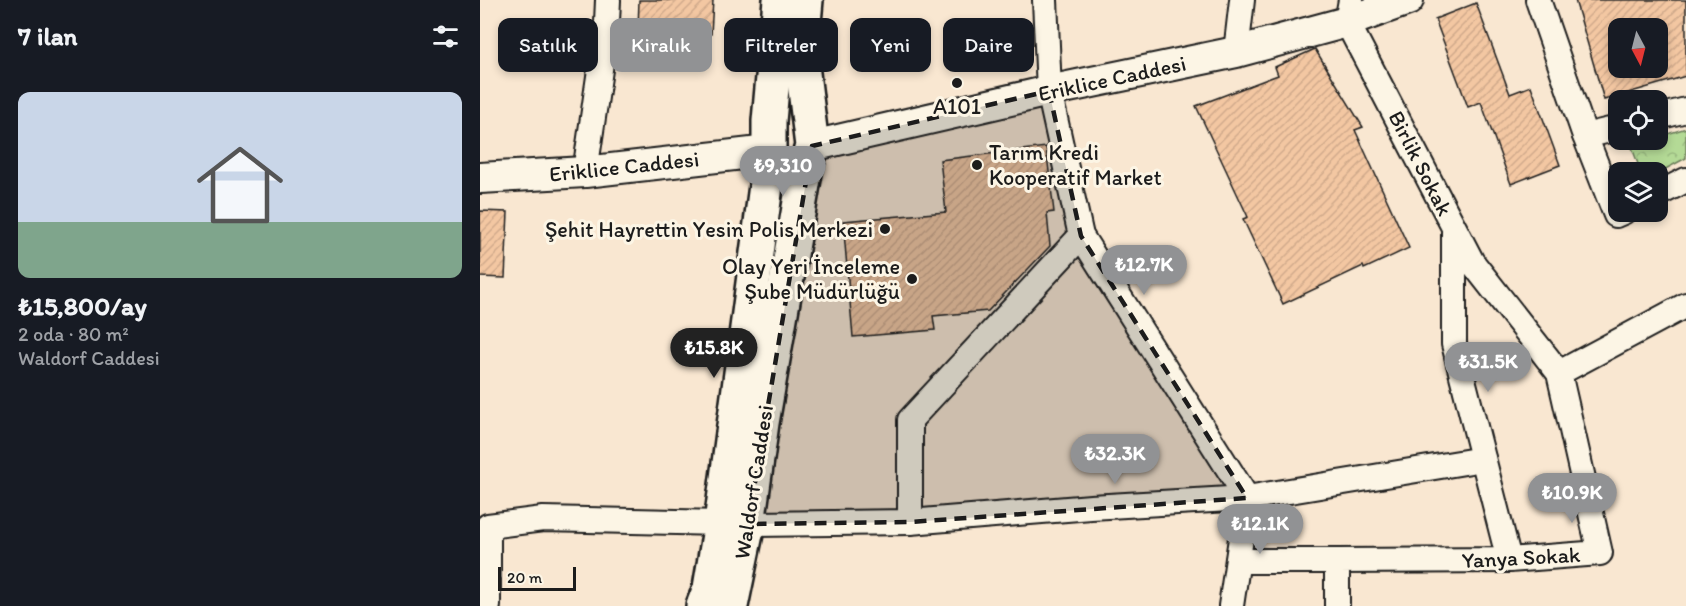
<!DOCTYPE html>
<html lang="tr">
<meta charset="utf-8">
<style>
body{margin:0;font-family:Itim,sans-serif;background:#242831;color:#f1f3f6;height:100vh;display:flex;flex-direction:column;font-size:22px;white-space:nowrap}
*{box-sizing:border-box;margin:0}
p{font-size:20px;color:#9ea1a6}
.icon{flex:none;width:33px;height:33px;fill:none;stroke:currentColor;stroke-width:2;stroke-linecap:round;stroke-linejoin:round}
.map{position:relative;flex:1;overflow:hidden}
.sheet{display:flex;flex-direction:column;background:#171b24;width:480px}
.sheet>*{flex:none}
.hud{position:absolute;left:18px;top:18px;width:570px;height:54px;display:flex;gap:12px}
.needle{width:39px;rotate:173deg}
.fabs{position:absolute;left:1128px;top:18px;display:grid;gap:12px}
.fabs a{display:grid;place-items:center;width:60px;height:60px;border-radius:12px;background:#171b24;box-shadow:0 3px 9px #0003;font-size:30px}
.scale{position:absolute;left:18px;bottom:15px;width:78px;box-sizing:border-box;padding-left:6px;border:3px solid #1c1c1c;border-top:0;font-size:16px;line-height:21px;white-space:nowrap;color:#1c1c1c;-webkit-text-stroke:4px #fcf5e5;paint-order:stroke}
.price{position:absolute;translate:-50% -51px;padding:0 14px;border-radius:21px;background:#919294;color:#fff;font-size:20px;line-height:39px;filter:drop-shadow(0 2px 3px #0008)}
.price::after{content:'';position:absolute;left:50%;top:36px;width:18px;height:14px;margin-left:-9px;background:inherit;clip-path:polygon(0 0,100% 0,50% 100%)}
.price.current{background:#222;color:#fff}
ul{padding:0;list-style:none}
li{display:grid;align-content:center;gap:12px;height:318px;padding:0 18px}
li+li{border-top:2px solid #363941}
li span{display:grid;place-items:center;height:186px;border-radius:12px;color:#555}
li>.icon{margin-inline-start:auto}
span .icon{width:108px;height:108px;fill:#fffc;stroke-width:1}
li b{font-size:26px}
h2{display:flex;justify-content:space-between;align-items:center;height:72px;padding:0 18px;font-size:26px}
.pill{padding:0 21px;border-radius:12px;background:#171b24;box-shadow:0 3px 9px #0003;font-size:21px;line-height:54px}
.pill.current{background:#919294;color:#fff}
main{display:flex;flex:1;min-height:0}
.map>svg:first-child{display:block}
</style>
<main>
<section class="sheet">
<h2>7 ilan<svg class="icon" aria-label="filters" viewBox="0 0 24 24"><path d="M4 7h16M4 17h16"/><circle cx="9" cy="7" r="2"/><circle cx="15" cy="17" r="2"/></svg></h2>
<ul>
<li><span style="background:linear-gradient(#c9d6e8 70%,#7fa58c 0)"><svg class="icon" aria-label="home" viewBox="0 0 24 24"><path d="M3 11l9-7 9 7M6 9v11h12V9"/></svg></span><div><b>₺15,800/ay</b><p>2 oda · 80 m²</p><p>Waldorf Caddesi</p></div></li>
</ul>
</section>
<div class="map">
<svg width="1206" height="606" viewBox="0 0 1206 606">
<defs>
<pattern id="park-crowns" width="20" height="18" patternUnits="userSpaceOnUse" patternTransform="scale(1.5)"><rect width="20" height="18" fill="#b4da96"/><path d="M2 6a3 3 0 1 1 6 0M12 15a3 3 0 1 1 6 0" fill="none" stroke="#9aba81"/></pattern>
<pattern id="building-hatch" width="6" height="6" patternUnits="userSpaceOnUse" patternTransform="scale(1.5)"><rect width="6" height="6" fill="#f3c7a2"/><path d="M-1 1l2-2M0 6l6-6M5 7l2-2" fill="none" stroke="#d0aa8b"/></pattern>
</defs>
<rect width="100%" height="100%" fill="#f9e7d1"/>
<filter id="ink" filterUnits="userSpaceOnUse"><feTurbulence type="fractalNoise" baseFrequency=".0167" numOctaves="2"/><feDisplacementMap in="SourceGraphic" scale="12" xChannelSelector="R" yChannelSelector="G"/><feConvolveMatrix kernelMatrix="1 2 1 2 8 2 1 2 1" color-interpolation-filters="sRGB"/></filter>
<g filter="url(#ink)">
<!-- park -->
<path fill="url(#park-crowns)" stroke="#687b59" stroke-width="1.5" d="M 1206,128 L 1206,158 L 1178,173 L 1161,172 L 1151,145 L 1169,140 L 1178,140 L 1178,137 Z"/>
<!-- building -->
<g fill="url(#building-hatch)" stroke="#1c1c1c" stroke-width="1.5" fill-rule="evenodd">
<path d="M 159,0 L 233,0 L 231,34 L 158,30 Z"/>
<path d="M 1095,0 L 1206,0 L 1206,76 L 1124,100 ZM 1138,28 L 1178,28 L 1178,68 L 1138,68 Z"/>
<path d="M 996,3 L 1030,94 L 1051,86 L 1080,165 L 1031,184 L 1001,102 L 988,107 L 955,19 Z"/>
<path d="M 835,49 L 883,127 L 875,130 L 929,248 L 884,269 L 883,266 L 803,304 L 763,219 L 768,217 L 716,106 L 798,75 L 795,67 Z"/>
<path d="M 566,147 L 574,212 L 567,213 L 570,246 L 508,311 L 453,316 L 455,330 L 373,337 L 363,221 L 466,212 L 460,160 Z"/>
<path d="M 0,211 L 28,212 L 25,278 L 0,277 Z"/>
</g>
<g fill="none" stroke-linecap="round" stroke-linejoin="round">
<!-- minor casing -->
<g stroke="#1c1c1c" stroke-width="28">
<g id="minor">
<path d="M 565,0 L 569,91 L 601,236 L 767,498 L 751,606"/>
<path d="M 1058,0 L 1105,136 L 1138,128"/>
<path d="M 756,52 L 762,0"/>
<path d="M 1178,117 L 1206,110"/>
<path d="M 1105,136 L 1136,215 L 1143,212"/>
<path d="M 105,172 L 127,22 L 128,0"/>
<path d="M 1178,194 L 1206,180"/>
<path d="M 974,233 L 974,344 L 1029,560"/>
<path d="M 1079,373 L 1206,305"/>
<path d="M 430,522 L 430,420 L 601,236"/>
<path d="M 268,524 L 430,522 L 611,507 L 767,498 L 1003,459"/>
<path d="M 758,561 L 857,561"/>
<path d="M 8,606 L 8,526 L 63,519 L 241,523"/>
<path d="M 857,606 L 857,561 L 1029,560 L 1120,553 L 1079,373 L 992,262 L 867,22 L 871,0"/>
</g>
</g>
<!-- tertiary casing -->
<g stroke="#1c1c1c" stroke-width="34">
<g id="tertiary">
<path d="M 332,146 L 569,91 L 756,52 L 867,22 L 928,0"/>
<path d="M 0,178 L 105,172 L 289,151"/>
</g>
</g>
<!-- secondary casing -->
<g stroke="#1c1c1c" stroke-width="38">
<g id="secondary">
<path d="M 223,606 L 230,588 L 241,523 L 289,163 L 289,121 L 300,0"/>
<path d="M 251,606 L 268,524 L 282,423 L 326,167 L 332,146 L 321,57 L 326,0"/>
</g>
</g>
<!-- minor -->
<use href="#minor" stroke="#fcf5e5" stroke-width="24"/>
<!-- tertiary -->
<use href="#tertiary" stroke="#fcf5e5" stroke-width="30"/>
<!-- secondary -->
<use href="#secondary" stroke="#fcf5e5" stroke-width="33"/>
</g>
</g>
<!-- marked area -->
<path fill="#1c1c1c" fill-opacity="0.2" stroke="#1c1c1c" stroke-width="4.5" stroke-dasharray="12 8" stroke-linejoin="round" d="M 569,91 L 601,236 L 767,498 L 430,522 L 268,524 L 332,146 Z"/>
<!-- markers -->
<g fill="#1c1c1c" stroke="#fcf5e5" stroke-width="2">
<circle cx="477" cy="83" r="6"/>
<circle cx="497" cy="165" r="6"/>
<circle cx="405" cy="229" r="6"/>
<circle cx="432" cy="279" r="6"/>
</g>
<g text-anchor="middle" stroke-width="6" stroke-linejoin="round" paint-order="stroke">
<!-- street labels -->
<g font-size="22" fill="#1c1c1c" stroke="#fcf5e5">
<text transform="translate(632 78) rotate(-12)" y="8">Eriklice Caddesi</text>
<text transform="translate(941 163) rotate(63)" y="8">Birlik Sokak</text>
<text transform="translate(144 166) rotate(-6)" y="8">Eriklice Caddesi</text>
<text transform="translate(273 482) rotate(-81)" y="8">Waldorf Caddesi</text>
<text transform="translate(1041 557) rotate(-3)" y="8">Yanya Sokak</text>
</g>
<!-- poi labels -->
<g font-size="22" fill="#1c1c1c" stroke="#fcf5e5" text-anchor="end">
<text x="477" y="114" text-anchor="middle">A101</text>
<text x="509" y="160" text-anchor="start">Tarım Kredi<tspan x="509" dy="25">Kooperatif Market</tspan></text>
<text x="393" y="237">Şehit Hayrettin Yesin Polis Merkezi</text>
<text x="420" y="274">Olay Yeri İnceleme<tspan x="420" dy="25">Şube Müdürlüğü</tspan></text>
</g>
</g>
</svg>
<div class="fabs">
<a><svg class="needle" viewBox="-14 -14 28 28"><path d="M0-13l5 13h-10z" fill="#e53935"/><path d="M0 13l5-13h-10z" fill="#9ea1a6"/></svg></a>
<a><svg class="icon" aria-label="locate" viewBox="0 0 24 24"><circle cx="12" cy="12" r="6"/><path d="M12 2v4M12 18v4M2 12h4M18 12h4"/></svg></a>
<a><svg class="icon" aria-label="layers" viewBox="0 0 24 24"><path d="M12 4l9 5-9 5-9-5zM3 14l9 5 9-5"/></svg></a>
</div>
<div class="scale">20 m</div>
<b class="price" style="left:303px;top:197px">₺9,310</b>
<b class="price" style="left:664px;top:296px">₺12.7K</b>
<b class="price current" style="left:234px;top:379px">₺15.8K</b>
<b class="price" style="left:1008px;top:393px">₺31.5K</b>
<b class="price" style="left:635px;top:485px">₺32.3K</b>
<b class="price" style="left:1092px;top:524px">₺10.9K</b>
<b class="price" style="left:780px;top:555px">₺12.1K</b>
<div class="hud">
<a class="pill">Satılık</a>
<a class="pill current">Kiralık</a>
<a class="pill">Filtreler</a>
<a class="pill">Yeni</a>
<a class="pill">Daire</a>
</div>
</div>
</main>
